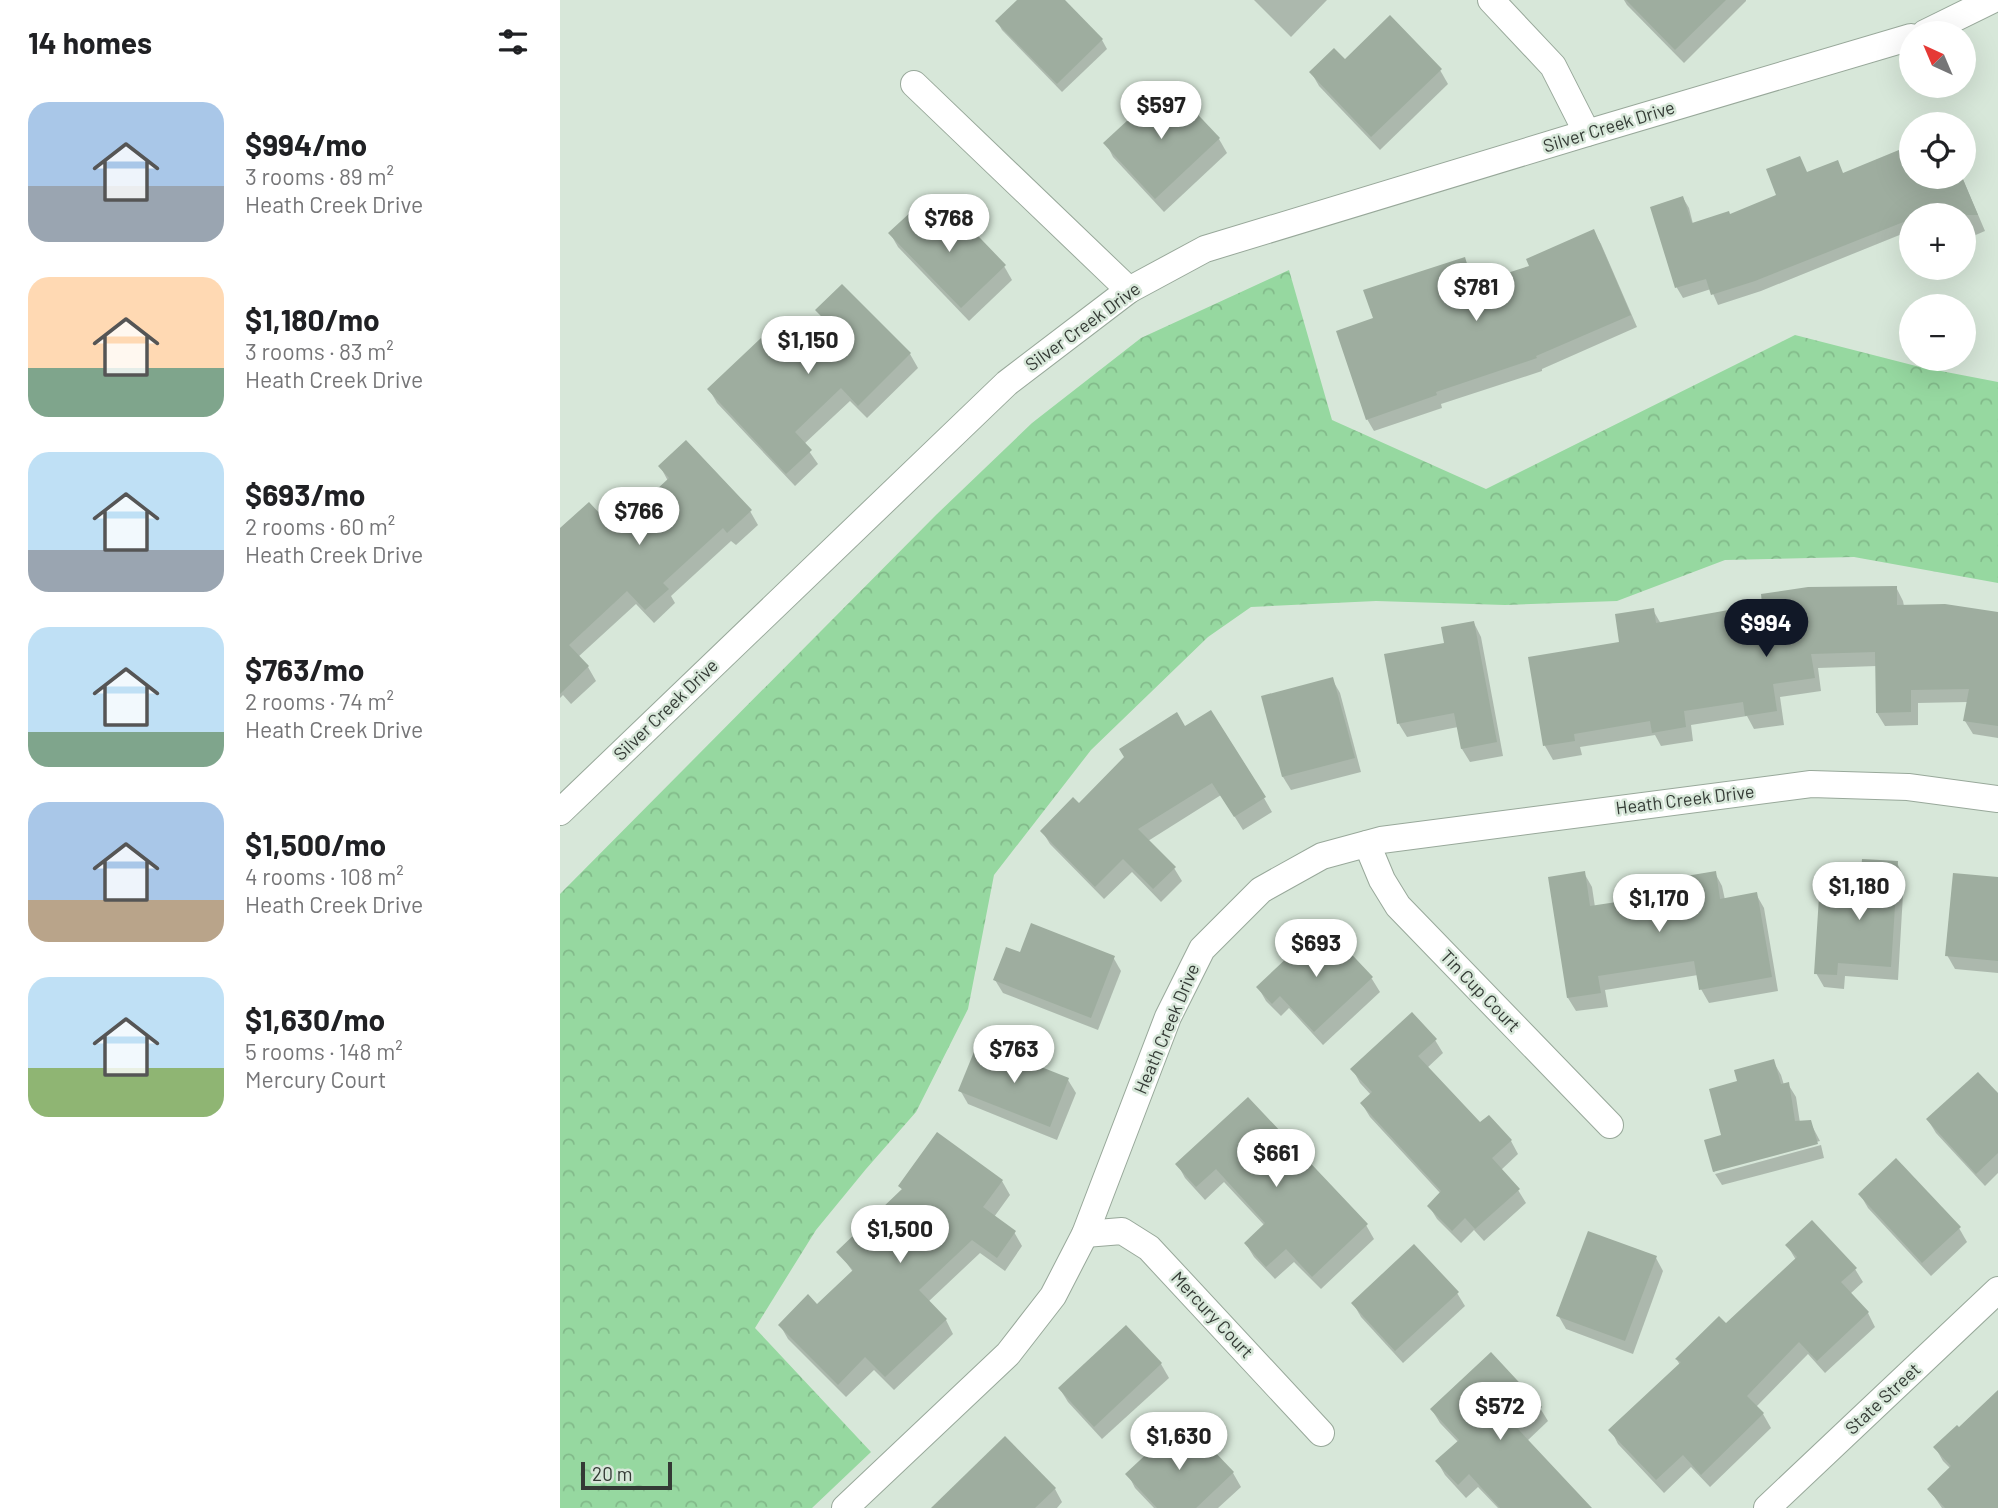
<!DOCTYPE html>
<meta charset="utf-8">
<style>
body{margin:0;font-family:Barlow,sans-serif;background:#f2f2f2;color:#202124;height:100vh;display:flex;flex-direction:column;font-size:26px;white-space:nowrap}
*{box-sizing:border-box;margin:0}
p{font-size:23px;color:#757577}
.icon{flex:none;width:38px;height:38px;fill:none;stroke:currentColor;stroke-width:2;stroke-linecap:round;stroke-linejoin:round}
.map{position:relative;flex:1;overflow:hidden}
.details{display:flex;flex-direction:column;background:#fff;width:560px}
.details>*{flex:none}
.needle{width:46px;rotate:316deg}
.buttons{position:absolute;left:1339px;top:21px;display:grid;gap:14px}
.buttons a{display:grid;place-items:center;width:77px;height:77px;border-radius:50%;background:#fff;box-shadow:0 7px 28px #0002;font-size:35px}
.scale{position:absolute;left:21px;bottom:18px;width:91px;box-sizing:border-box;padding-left:7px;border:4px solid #343a35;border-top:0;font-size:19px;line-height:24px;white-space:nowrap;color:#343a35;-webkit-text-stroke:5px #d7e7d9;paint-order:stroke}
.price{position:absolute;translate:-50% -60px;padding:0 16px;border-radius:24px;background:#fff;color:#222;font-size:23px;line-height:46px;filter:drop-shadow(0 2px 4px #0008)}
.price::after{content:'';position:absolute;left:50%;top:42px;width:21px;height:16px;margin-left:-10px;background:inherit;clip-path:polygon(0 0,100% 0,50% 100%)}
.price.current{background:#111827;color:#fff}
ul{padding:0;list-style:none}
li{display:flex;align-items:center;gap:21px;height:175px;padding:0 28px}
li span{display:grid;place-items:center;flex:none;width:196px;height:140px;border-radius:21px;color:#555}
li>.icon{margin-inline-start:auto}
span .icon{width:84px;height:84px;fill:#fffc;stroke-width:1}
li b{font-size:30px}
h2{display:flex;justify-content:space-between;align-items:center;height:84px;padding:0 28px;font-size:30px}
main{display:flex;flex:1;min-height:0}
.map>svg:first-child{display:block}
</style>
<main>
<section class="details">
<h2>14 homes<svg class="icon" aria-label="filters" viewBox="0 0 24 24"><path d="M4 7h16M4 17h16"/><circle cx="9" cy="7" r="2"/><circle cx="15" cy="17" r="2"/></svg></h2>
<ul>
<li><span style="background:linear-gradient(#a9c7e8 60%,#9aa5b1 0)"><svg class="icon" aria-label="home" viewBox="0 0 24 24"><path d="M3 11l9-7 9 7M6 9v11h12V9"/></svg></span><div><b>$994/mo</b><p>3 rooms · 89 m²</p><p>Heath Creek Drive</p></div></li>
<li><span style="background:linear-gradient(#ffd9b3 65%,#7fa58c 0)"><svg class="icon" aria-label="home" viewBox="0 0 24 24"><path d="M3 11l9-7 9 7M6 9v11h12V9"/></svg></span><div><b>$1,180/mo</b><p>3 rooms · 83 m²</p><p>Heath Creek Drive</p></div></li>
<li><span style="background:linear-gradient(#bfe0f5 70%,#9aa5b1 0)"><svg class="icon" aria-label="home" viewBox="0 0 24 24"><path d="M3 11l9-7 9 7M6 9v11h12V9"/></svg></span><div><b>$693/mo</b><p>2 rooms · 60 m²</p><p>Heath Creek Drive</p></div></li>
<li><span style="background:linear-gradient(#bfe0f5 75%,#7fa58c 0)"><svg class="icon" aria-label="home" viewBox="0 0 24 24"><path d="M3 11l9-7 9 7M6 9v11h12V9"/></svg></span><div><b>$763/mo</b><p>2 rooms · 74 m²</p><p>Heath Creek Drive</p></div></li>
<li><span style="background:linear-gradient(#a9c7e8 70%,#b9a48a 0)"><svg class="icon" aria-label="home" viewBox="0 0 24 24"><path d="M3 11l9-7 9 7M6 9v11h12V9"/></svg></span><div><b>$1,500/mo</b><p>4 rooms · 108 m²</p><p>Heath Creek Drive</p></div></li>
<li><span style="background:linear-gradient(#bfe0f5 65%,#8fb573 0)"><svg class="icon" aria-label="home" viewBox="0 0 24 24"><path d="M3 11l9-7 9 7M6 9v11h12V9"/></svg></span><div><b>$1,630/mo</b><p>5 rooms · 148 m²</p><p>Mercury Court</p></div></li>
</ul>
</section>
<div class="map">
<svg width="1438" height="1508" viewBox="0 0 1438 1508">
<defs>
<pattern id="forest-crowns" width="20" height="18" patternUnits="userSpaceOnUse" patternTransform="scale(1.75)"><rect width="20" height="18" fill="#96d8a0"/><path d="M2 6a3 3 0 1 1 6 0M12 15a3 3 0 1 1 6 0" fill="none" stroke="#82ba8a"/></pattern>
</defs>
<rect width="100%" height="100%" fill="#d7e7d9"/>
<!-- forest -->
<path fill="url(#forest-crowns)" d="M 729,270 L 772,420 L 926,489 L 1235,335 L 1360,367 L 1438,382 L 1438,583 L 1294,557 L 1165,560 L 1057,601 L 945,605 L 816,601 L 691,607 L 648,637 L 531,750 L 434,875 L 408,1009 L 356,1112 L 306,1169 L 256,1230 L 195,1328 L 311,1452 L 252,1508 L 0,1508 L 0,894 L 376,515 L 472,423 L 581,338 Z"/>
<!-- shadow -->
<g fill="#0003">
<path d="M 459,0 L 503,0 L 542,40 L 547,49 L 502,92 L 442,30 L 437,21 Z"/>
<path d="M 694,0 L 767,0 L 731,37 Z"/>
<path d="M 1064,0 L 1186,0 L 1186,1 L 1124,63 L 1067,5 Z"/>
<path d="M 785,62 L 880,70 L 888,84 L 820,150 L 759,86 L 751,72 Z"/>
<path d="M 608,85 L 659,139 L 667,153 L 604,212 L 553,157 L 546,143 Z"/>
<path d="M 1351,147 L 1351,177 L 1402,177 L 1425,231 L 1404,240 L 1404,215 L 1351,215 L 1351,241 L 1347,232 L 1201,291 L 1158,305 L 1151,289 L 1123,298 L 1117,288 L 1092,208 L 1123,198 L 1129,208 L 1133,224 L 1170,216 L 1218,196 L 1248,174 L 1284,175 Z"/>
<path d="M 363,223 L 387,225 L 444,266 L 452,280 L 409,321 L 338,247 L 330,233 Z"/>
<path d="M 1034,232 L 1041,244 L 1077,327 L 982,369 L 982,371 L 881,404 L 882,408 L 814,431 L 807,419 L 815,320 L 904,259 L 911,271 L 915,285 L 971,267 Z"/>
<path d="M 258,310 L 350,354 L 358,368 L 307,418 L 290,401 L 244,444 L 258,464 L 235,486 L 157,403 L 149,389 L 219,360 L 262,318 Z"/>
<path d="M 100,466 L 190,511 L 198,525 L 176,545 L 171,541 L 111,596 L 115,603 L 94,623 L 76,604 L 18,657 L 28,667 L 36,681 L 11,704 L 3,695 L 0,698 L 0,531 L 54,532 L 108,481 Z"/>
<path d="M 1336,587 L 1343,601 L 1344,606 L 1385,606 L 1438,614 L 1438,738 L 1413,734 L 1405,721 L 1408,702 L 1358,703 L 1358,725 L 1325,726 L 1317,713 L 1317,666 L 1258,668 L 1261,691 L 1220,697 L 1224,725 L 1194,729 L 1187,716 L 1131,725 L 1133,741 L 1101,746 L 1095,735 L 1020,747 L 1022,755 L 993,760 L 985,746 L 970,658 L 1061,643 L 1093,610 L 1101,624 Z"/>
<path d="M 914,623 L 921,637 L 943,756 L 910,762 L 902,749 L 898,727 L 847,737 L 839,724 L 826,655 L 886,644 Z"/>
<path d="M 772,679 L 780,693 L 801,772 L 731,790 L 723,777 L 703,698 Z"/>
<path d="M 625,728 L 704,798 L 712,812 L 683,830 L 661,795 L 588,841 L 614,868 L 622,881 L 601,902 L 572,872 L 544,899 L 490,844 L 482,831 Z"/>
<path d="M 1337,863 L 1344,877 L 1338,980 L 1285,976 L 1284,989 L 1264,987 L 1256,973 L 1301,901 Z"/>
<path d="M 1024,873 L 1032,887 L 1035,907 L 1125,893 L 1155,873 L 1162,886 L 1165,900 L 1196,894 L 1204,908 L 1218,991 L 1149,1003 L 1141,989 L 1138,975 L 1045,990 L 1048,1007 L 1016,1011 L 1008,998 Z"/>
<path d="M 1395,875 L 1438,879 L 1438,973 L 1395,969 L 1387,955 Z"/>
<path d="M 763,926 L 812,979 L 820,992 L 763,1045 L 729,1008 L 721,1016 L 706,1001 L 698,987 Z"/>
<path d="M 461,955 L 553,957 L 561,971 L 538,1030 L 443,993 L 435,980 Z"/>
<path d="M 875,1040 L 883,1053 L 867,1068 L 920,1125 L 951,1141 L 958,1154 L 941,1170 L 958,1190 L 966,1203 L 924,1241 L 914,1230 L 901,1243 L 877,1219 L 869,1206 L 881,1194 L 810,1117 L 802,1104 L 811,1095 L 800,1083 L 793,1070 Z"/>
<path d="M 1213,1061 L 1221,1075 L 1224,1085 L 1228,1084 L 1236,1097 L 1240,1123 L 1250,1122 L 1260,1141 L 1155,1170 L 1155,1173 L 1146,1141 L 1163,1136 Z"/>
<path d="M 1418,1074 L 1438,1096 L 1438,1173 L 1425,1186 L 1376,1133 L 1368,1120 Z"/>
<path d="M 508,1080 L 516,1093 L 497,1140 L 408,1104 L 400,1090 Z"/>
<path d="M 688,1100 L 806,1225 L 814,1239 L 761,1289 L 734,1262 L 715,1279 L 694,1257 L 686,1244 L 705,1226 L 664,1182 L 645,1200 L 625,1178 L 618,1165 Z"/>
<path d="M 1261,1145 L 1264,1158 L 1162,1185 L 1155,1174 Z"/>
<path d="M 442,1181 L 450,1195 L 434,1217 L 454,1232 L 462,1246 L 445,1271 L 420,1253 L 368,1302 L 386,1320 L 393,1334 L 334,1390 L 314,1370 L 286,1397 L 228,1339 L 220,1325 L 257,1307 L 293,1272 L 279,1252 L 343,1191 L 340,1186 Z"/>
<path d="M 1300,1194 L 1399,1228 L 1407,1242 L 1371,1276 L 1308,1208 Z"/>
<path d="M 1227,1245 L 1295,1269 L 1303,1282 L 1290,1294 L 1308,1313 L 1315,1327 L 1265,1373 L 1248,1354 L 1196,1407 L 1203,1414 L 1211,1428 L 1150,1487 L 1131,1467 L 1104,1493 L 1058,1444 L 1051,1430 L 1120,1365 L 1117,1360 L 1166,1325 L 1236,1260 Z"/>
<path d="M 1096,1258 L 1103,1271 L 1073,1354 L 1006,1329 L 998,1315 Z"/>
<path d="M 897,1293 L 905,1306 L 843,1363 L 801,1317 L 793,1303 Z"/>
<path d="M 566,1327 L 601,1364 L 609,1378 L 542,1439 L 508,1402 L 500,1389 Z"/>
<path d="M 1438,1392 L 1438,1508 L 1382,1508 L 1369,1489 L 1391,1469 L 1383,1461 L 1375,1447 L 1399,1429 Z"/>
<path d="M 980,1408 L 988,1421 L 967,1441 L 1029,1508 L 938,1508 L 918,1487 L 906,1498 L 885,1475 L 877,1461 L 898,1442 L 880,1423 L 872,1410 Z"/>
<path d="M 652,1451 L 673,1473 L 681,1487 L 658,1508 L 594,1508 L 575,1488 L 568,1474 L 649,1454 Z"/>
<path d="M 495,1489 L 502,1502 L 497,1508 L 373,1508 Z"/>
</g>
<!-- building -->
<g fill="#9ead9f">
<path d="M 457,0 L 505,0 L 543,39 L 497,84 L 435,21 Z"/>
<path d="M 1066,0 L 1166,0 L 1115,50 Z"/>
<path d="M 830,15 L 882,69 L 811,137 L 749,72 L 774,48 L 785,59 Z"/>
<path d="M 608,83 L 660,138 L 595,199 L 543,143 Z"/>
<path d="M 1351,145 L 1351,177 L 1402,177 L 1418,215 L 1351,215 L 1351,219 L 1195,281 L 1151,295 L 1146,279 L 1115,288 L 1090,207 L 1123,196 L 1132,223 L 1169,211 L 1170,214 L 1216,195 L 1206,169 L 1240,156 L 1247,172 L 1278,160 L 1283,173 Z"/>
<path d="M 375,209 L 387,223 L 397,214 L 446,265 L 401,308 L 328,233 L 353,210 L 363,221 Z"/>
<path d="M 1034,229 L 1071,315 L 976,356 L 977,358 L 876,392 L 877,395 L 806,420 L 776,331 L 813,318 L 803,290 L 905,257 L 913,284 L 969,266 L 966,259 Z"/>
<path d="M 282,284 L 351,353 L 298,406 L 281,388 L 235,432 L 252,450 L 226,474 L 147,389 L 201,338 L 219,358 L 261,316 L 255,310 Z"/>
<path d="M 126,440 L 192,510 L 167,533 L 163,528 L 103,583 L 109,589 L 85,610 L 67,591 L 9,645 L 29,666 L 0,694 L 0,528 L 29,502 L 54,529 L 109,478 L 98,466 Z"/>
<path d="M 1337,586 L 1337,605 L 1385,604 L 1438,612 L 1438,726 L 1403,721 L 1409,689 L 1351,690 L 1351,712 L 1316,713 L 1315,652 L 1251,654 L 1255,678 L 1213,684 L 1217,711 L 1185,716 L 1183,702 L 1124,711 L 1126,727 L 1092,733 L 1090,721 L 1014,734 L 1015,741 L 983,746 L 968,657 L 1059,642 L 1055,614 L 1094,608 L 1096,623 L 1202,604 L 1201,594 L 1248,587 Z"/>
<path d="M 914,621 L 937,742 L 901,749 L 894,713 L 837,724 L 824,654 L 884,643 L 881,627 Z"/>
<path d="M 773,677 L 795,758 L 722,777 L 701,696 Z"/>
<path d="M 651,710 L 706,797 L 674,817 L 652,783 L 578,829 L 616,867 L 593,889 L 563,859 L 535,887 L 480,831 L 513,797 L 519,803 L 564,757 L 559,749 L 617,712 L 625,726 Z"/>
<path d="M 1302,859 L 1338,861 L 1331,967 L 1278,963 L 1277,975 L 1254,974 L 1259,897 L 1299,900 Z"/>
<path d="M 1025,871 L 1030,906 L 1123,892 L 1120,877 L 1156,871 L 1160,899 L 1197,892 L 1212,977 L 1139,990 L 1134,961 L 1038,976 L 1041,993 L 1007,998 L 988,877 Z"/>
<path d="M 1393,873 L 1438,877 L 1438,961 L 1385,956 Z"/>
<path d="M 471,923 L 555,956 L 531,1018 L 433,980 L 446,947 L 460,952 Z"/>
<path d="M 763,924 L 813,977 L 754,1032 L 720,996 L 712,1004 L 696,987 Z"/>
<path d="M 852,1012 L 877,1039 L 858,1056 L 920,1122 L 929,1115 L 952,1140 L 932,1158 L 960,1189 L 915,1229 L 905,1218 L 892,1231 L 867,1206 L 881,1191 L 800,1103 L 812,1092 L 790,1069 Z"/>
<path d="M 418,1042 L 509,1078 L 490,1127 L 398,1091 Z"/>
<path d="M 1214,1059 L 1221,1084 L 1229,1082 L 1235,1121 L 1251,1120 L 1258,1144 L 1153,1172 L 1144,1140 L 1161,1135 L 1149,1089 L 1177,1081 L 1174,1070 Z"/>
<path d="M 1418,1072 L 1438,1093 L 1438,1153 L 1416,1174 L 1366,1119 Z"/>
<path d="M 688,1097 L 808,1224 L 752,1277 L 726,1249 L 706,1267 L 684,1243 L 705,1223 L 656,1169 L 636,1187 L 615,1164 Z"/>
<path d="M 377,1132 L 443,1180 L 423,1207 L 456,1231 L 437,1258 L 412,1240 L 359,1290 L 387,1319 L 325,1377 L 305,1357 L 278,1385 L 218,1325 L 248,1294 L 257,1304 L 293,1270 L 276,1252 L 342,1189 L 338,1186 Z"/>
<path d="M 1336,1158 L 1401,1227 L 1362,1263 L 1298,1194 Z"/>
<path d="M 1252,1220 L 1297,1268 L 1281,1282 L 1309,1312 L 1257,1361 L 1239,1342 L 1187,1396 L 1204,1413 L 1141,1475 L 1123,1455 L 1096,1480 L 1048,1430 L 1121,1362 L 1115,1359 L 1159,1316 L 1166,1323 L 1237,1257 L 1225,1245 Z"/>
<path d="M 1028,1231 L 1097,1256 L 1065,1341 L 996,1316 Z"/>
<path d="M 854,1244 L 899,1292 L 835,1351 L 791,1303 Z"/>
<path d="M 566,1325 L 602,1363 L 534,1427 L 498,1388 Z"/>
<path d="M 931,1352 L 982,1407 L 958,1429 L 1032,1508 L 940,1508 L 909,1474 L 898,1485 L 875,1461 L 899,1440 L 870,1409 Z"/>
<path d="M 1438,1390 L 1438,1508 L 1385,1508 L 1367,1489 L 1391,1466 L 1373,1447 L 1397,1425 L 1399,1427 Z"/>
<path d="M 621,1422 L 649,1452 L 652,1449 L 674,1472 L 636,1508 L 597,1508 L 565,1474 Z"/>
<path d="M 445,1436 L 496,1488 L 475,1508 L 371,1508 Z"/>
</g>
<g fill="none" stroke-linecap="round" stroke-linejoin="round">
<!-- street casing -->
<g stroke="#98a89a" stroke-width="28">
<g id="street">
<path d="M 931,0 L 993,66 L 1027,133"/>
<path d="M 1365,33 L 1432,0"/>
<path d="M 354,84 L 569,290"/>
<path d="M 0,812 L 447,383 L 569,290 L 645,249 L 1027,133 L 1351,37"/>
<path d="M 807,844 L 822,880 L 838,906 L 1050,1125"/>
<path d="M 525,1234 L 562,1231 L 589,1248 L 761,1433"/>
<path d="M 285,1508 L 448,1354 L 493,1296 L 525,1234 L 608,1017 L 642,949 L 701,890 L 762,856 L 821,840 L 1251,784 L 1348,787 L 1438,799"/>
<path d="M 1207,1508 L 1438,1290"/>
</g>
</g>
<!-- street -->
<use href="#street" stroke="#fff" stroke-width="26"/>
</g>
<g text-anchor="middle" stroke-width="5" stroke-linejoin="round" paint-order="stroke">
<!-- street labels -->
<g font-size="18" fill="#343a35" stroke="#d7e7d9">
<text transform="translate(1049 127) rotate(-17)" y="6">Silver Creek Drive</text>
<text transform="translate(523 327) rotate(-36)" y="6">Silver Creek Drive</text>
<text transform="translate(106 710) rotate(-44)" y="6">Silver Creek Drive</text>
<text transform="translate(1125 800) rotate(-7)" y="6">Heath Creek Drive</text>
<text transform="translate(920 991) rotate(46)" y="6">Tin Cup Court</text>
<text transform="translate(607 1029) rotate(-67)" y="6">Heath Creek Drive</text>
<text transform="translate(652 1315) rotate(47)" y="6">Mercury Court</text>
<text transform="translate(1323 1399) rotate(-43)" y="6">State Street</text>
</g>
</g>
</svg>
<div class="buttons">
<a><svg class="needle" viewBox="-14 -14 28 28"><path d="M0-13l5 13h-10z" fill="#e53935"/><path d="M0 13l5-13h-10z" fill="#757577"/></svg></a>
<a><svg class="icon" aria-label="locate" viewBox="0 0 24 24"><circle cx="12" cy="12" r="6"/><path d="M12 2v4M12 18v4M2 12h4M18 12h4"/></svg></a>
<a>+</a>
<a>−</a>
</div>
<div class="scale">20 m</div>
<b class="price" style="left:601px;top:141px">$597</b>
<b class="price" style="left:389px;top:254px">$768</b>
<b class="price" style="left:916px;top:323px">$781</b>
<b class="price" style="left:248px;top:376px">$1,150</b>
<b class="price" style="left:79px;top:547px">$766</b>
<b class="price current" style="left:1206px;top:659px">$994</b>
<b class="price" style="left:1299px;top:922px">$1,180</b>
<b class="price" style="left:1099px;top:934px">$1,170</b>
<b class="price" style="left:756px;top:979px">$693</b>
<b class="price" style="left:454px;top:1085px">$763</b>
<b class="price" style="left:716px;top:1189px">$661</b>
<b class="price" style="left:340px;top:1265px">$1,500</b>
<b class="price" style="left:940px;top:1442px">$572</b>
<b class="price" style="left:619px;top:1472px">$1,630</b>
</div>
</main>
